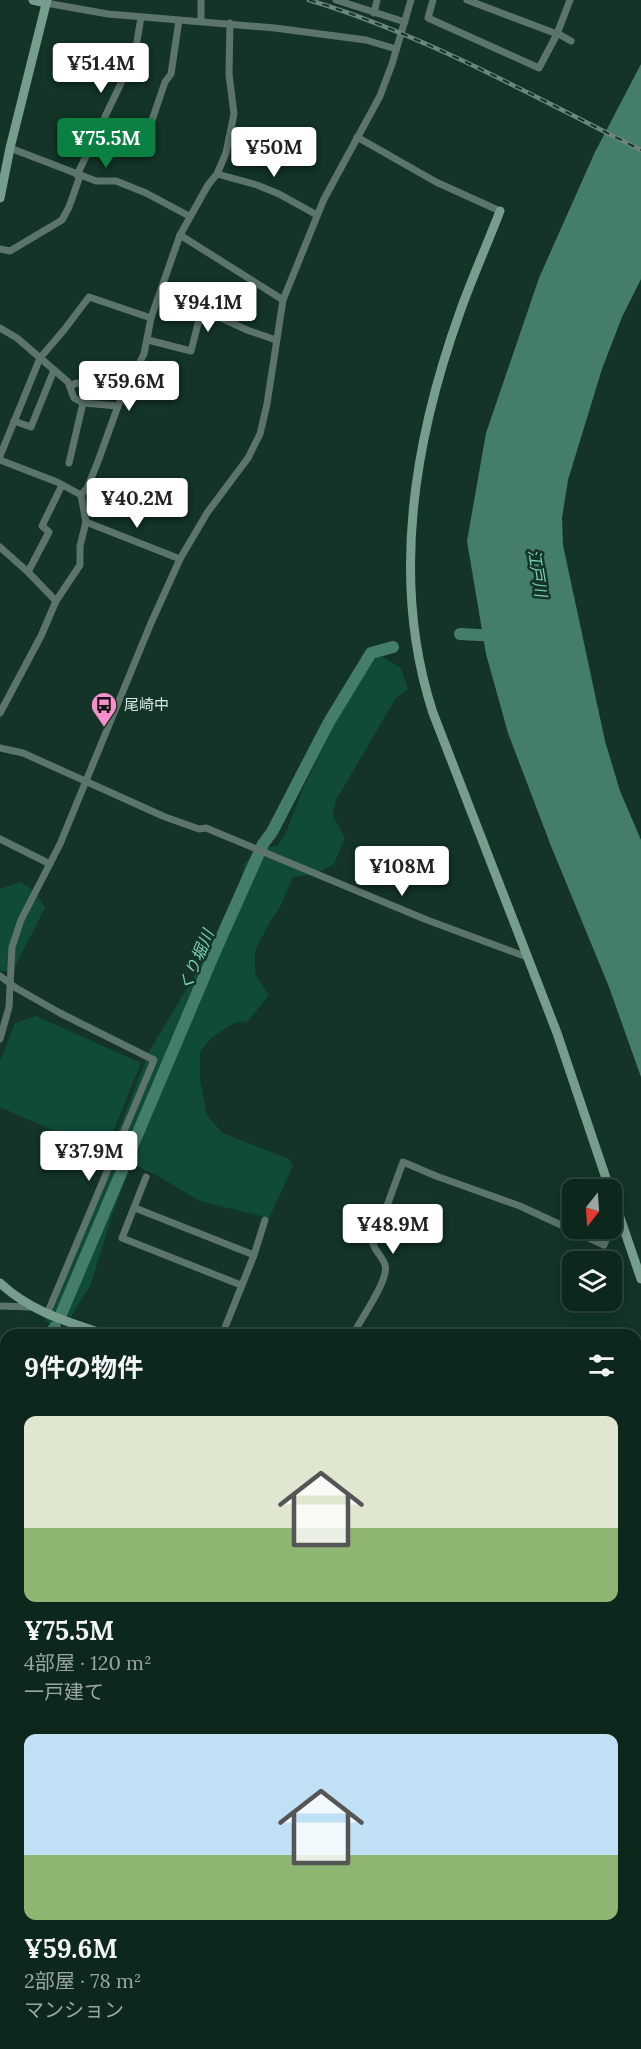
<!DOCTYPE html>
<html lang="ja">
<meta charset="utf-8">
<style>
body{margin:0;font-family:Lora,"Noto Sans JP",serif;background:#172f26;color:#f1f3f6;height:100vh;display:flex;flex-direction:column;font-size:22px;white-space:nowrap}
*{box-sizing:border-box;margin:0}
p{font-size:20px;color:#9ba5a4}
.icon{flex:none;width:33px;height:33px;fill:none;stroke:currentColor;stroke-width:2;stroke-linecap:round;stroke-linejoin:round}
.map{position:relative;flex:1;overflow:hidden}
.drawer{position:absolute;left:0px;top:1329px;width:642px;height:720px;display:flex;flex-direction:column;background:#0e271d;border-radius:18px 18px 0 0;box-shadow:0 3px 15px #0003,0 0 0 2px #2e443b}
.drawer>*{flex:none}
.needle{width:39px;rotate:197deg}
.fabs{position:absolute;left:562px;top:1179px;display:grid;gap:12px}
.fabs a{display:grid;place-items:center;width:60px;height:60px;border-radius:12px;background:#0e271d;box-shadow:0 3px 15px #0003,0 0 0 2px #2e443b;font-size:30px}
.price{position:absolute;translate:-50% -51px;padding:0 14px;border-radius:6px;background:#fff;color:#222;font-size:20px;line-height:39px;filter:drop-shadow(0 2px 3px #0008)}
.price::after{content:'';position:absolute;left:50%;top:36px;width:18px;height:14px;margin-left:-9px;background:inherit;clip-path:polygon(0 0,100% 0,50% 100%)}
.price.active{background:#0b8043;color:#fff}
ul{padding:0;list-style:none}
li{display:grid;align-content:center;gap:12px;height:318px;padding:0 24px}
li span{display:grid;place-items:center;height:186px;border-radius:12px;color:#555}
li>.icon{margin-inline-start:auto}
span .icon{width:108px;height:108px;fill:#fffc;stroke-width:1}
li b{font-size:26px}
h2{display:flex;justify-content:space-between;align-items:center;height:72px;padding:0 24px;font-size:26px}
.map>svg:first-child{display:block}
</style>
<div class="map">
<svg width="641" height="2049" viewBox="0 0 641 2049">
<rect width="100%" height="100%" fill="#133427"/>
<!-- green -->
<g fill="#104b38">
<path d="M 379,655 L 401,668 L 408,689 L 396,698 L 336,800 L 333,816 L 345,838 L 334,864 L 315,874 L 293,877 L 281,905 L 268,925 L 255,951 L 255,974 L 269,995 L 248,1021 L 234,1023 L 211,1038 L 200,1052 L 200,1080 L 207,1116 L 223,1133 L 289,1159 L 293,1166 L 269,1218 L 200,1201 L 156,1175 L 132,1164 L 113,1212 L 91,1284 L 68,1322 L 55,1326 L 45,1321 L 49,1300 L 75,1250 L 110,1151 L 150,1050 L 220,933 L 239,888 L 245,863 L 259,849 L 278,845 L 287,830 L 302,791 L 368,656 Z"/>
<path d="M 21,882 L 35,892 L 45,908 L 12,972 L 0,971 L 0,889 Z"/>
<path d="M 36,1016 L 141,1063 L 110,1140 L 98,1150 L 0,1107 L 0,1061 L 15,1023 Z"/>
<rect x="636" y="1474" width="5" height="95"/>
<path d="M 15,2043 L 150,2043 L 161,2049 L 10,2049 Z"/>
</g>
<!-- water -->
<path fill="#457e68" d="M 641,64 L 641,279 L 622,317 L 602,369 L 568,480 L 562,518 L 563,545 L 605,741 L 620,791 L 641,840 L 641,1077 L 609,987 L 551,846 L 508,733 L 486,654 L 467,541 L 486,433 L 539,278 L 595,152 Z"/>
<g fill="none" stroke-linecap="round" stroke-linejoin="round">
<!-- stream -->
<g stroke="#457e68" stroke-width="2">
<path d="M 158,2043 L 168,2049"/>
<path d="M 15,2049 L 19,2043"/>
</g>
<!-- river -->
<g stroke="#457e68" stroke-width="12">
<path d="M 460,634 L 498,636"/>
<path d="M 62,1312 L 213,956 L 263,844 L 272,832 L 329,722 L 371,653 L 393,647"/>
<path d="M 50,1335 L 55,1327"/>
<path d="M 0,1415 L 6,1413"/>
</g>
<!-- street -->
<g stroke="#5d746a" stroke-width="7">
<path d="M 201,0 L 201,21"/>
<path d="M 336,0 L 405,22"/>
<path d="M 433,0 L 428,18 L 539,68 L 557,34 L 570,0"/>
<path d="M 467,0 L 557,34"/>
<path d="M 46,3 L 108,14 L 275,28 L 366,40 L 396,49"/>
<path d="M 374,13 L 377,0"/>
<path d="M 557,33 L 571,41"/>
<path d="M 357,137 L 436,182 L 500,211"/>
<path d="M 146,138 L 165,82 L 171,74 L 179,20"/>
<path d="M 10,148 L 96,181 L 116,181 L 146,193 L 189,216"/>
<path d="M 217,174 L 257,185 L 279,194 L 317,215"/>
<path d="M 77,175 L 135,54 L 141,17"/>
<path d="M 180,235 L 283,300"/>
<path d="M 0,249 L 10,251 L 62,220 L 69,207 L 80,176"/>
<path d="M 161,290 L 247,330 L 276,340"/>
<path d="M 0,328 L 17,338 L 68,382 L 74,398 L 83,403 L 69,463"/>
<path d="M 148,340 L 191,351 L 202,308"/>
<path d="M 70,387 L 76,383 L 128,386"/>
<path d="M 83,403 L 118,406"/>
<path d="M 14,421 L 31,427 L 54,370"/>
<path d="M 0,456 L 40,358 L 64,330 L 89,297 L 151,318"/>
<path d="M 0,460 L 57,482 L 81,495"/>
<path d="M 81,495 L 87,488 L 97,464 L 118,406 L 144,354 L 151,318 L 180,235 L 208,185 L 217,174 L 226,153 L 234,114 L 229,74 L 230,23"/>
<path d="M 86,522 L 180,559"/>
<path d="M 0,547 L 28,572 L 56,601"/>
<path d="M 28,572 L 49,532 L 42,526 L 62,485"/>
<path d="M 0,713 L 41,636 L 56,601 L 80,565 L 80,546 L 86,522 L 81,495"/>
<path d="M 0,748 L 23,753 L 165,817 L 199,829 L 206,828 L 427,920 L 527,957"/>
<path d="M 0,839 L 50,864"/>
<path d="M 0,976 L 16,988 L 60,1013 L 154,1060 L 47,1314"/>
<path d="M 0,1039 L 9,1007 L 12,947 L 21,920 L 60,844 L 151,623 L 180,559 L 207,513 L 248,458 L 260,434 L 267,404 L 283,300 L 324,199 L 380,96 L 392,64 L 411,0"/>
<path d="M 146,1177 L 122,1238 L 241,1285"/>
<path d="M 135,1208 L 254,1255"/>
<path d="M 0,1306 L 31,1307"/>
<path d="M 222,1335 L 254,1255 L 265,1220"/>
<path d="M 353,1335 C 359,1321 390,1279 385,1265 C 383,1258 376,1252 373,1244 L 403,1162 L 436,1176 L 520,1206 L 604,1245 L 611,1228"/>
<path d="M 0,1439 L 6,1438"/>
<path d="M 0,1616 L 6,1614"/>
<path d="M 0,1801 L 6,1816"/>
<path d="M 564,2043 L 570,2049"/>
<path d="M 7,2049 L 12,2043"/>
</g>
<!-- secondary -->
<g stroke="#779d8c" stroke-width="9">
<path d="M 33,0 L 46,3"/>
<path d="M 0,198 L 10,148 L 47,0"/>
<path d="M 500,211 C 487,245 472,278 460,312 C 414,440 390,582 433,713 L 557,1033 L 610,1190"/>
<path d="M 612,1194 L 641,1279"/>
<path d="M 0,1283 C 31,1312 68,1322 107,1335"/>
<path d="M 384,2043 L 394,2049"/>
</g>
<!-- highway -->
<g stroke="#9dd8bf" stroke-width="12">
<path d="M 636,1698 L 641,1696"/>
<path d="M 636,1707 L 641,1706"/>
<path d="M 0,1760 L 6,1761"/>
<path d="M 0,1769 L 6,1770"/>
</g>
<!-- rail casing -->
<g stroke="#6c867b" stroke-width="4.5">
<path id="rail" d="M 309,0 C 425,35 533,96 641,150"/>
</g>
<!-- rail -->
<use href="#rail" stroke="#133427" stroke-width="2" stroke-dasharray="7" stroke-linecap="butt"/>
</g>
<!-- icons -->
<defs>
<g id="bus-pin" transform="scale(1.35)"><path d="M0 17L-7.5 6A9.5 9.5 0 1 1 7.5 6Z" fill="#f98fca" stroke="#133427"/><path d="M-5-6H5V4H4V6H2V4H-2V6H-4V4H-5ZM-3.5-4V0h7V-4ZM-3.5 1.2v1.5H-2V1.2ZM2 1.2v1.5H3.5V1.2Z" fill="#111"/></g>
</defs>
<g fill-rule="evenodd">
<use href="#bus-pin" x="104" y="705"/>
</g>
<g text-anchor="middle" stroke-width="5" stroke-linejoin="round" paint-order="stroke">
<!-- poi labels -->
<g font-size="15" fill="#d5e7df" stroke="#133427" text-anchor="start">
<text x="124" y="710">尾崎中</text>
</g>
<!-- water labels -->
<g font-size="16" font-style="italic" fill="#7bd4b1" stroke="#133427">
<text transform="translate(538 573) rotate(81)" y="6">江戸川</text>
<text transform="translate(196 960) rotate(-67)" y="6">くり堀川</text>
</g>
</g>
</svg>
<div class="fabs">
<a><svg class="needle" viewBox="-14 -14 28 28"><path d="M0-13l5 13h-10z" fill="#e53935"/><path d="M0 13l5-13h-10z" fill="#9ba5a4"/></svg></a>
<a><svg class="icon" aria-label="layers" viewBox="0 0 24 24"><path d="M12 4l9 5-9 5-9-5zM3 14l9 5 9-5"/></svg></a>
</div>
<b class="price" style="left:101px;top:94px">¥51.4M</b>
<b class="price active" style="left:106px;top:169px">¥75.5M</b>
<b class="price" style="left:274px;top:178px">¥50M</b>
<b class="price" style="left:208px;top:333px">¥94.1M</b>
<b class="price" style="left:129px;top:412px">¥59.6M</b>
<b class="price" style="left:137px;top:529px">¥40.2M</b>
<b class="price" style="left:402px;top:897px">¥108M</b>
<b class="price" style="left:89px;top:1182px">¥37.9M</b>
<b class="price" style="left:393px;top:1255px">¥48.9M</b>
<section class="drawer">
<h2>9件の物件<svg class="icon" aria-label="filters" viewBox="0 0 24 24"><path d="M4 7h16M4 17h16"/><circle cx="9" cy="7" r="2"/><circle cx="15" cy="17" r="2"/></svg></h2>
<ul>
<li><span style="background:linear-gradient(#dfe7d0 60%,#8fb573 0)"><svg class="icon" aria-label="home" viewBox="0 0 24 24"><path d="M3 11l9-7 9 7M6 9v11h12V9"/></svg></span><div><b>¥75.5M</b><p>4部屋 · 120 m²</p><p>一戸建て</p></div></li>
<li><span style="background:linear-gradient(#bfe0f5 65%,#8fb573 0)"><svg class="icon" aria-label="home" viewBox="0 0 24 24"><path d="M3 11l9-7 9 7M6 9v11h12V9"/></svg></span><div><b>¥59.6M</b><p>2部屋 · 78 m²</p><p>マンション</p></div></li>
</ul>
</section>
</div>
